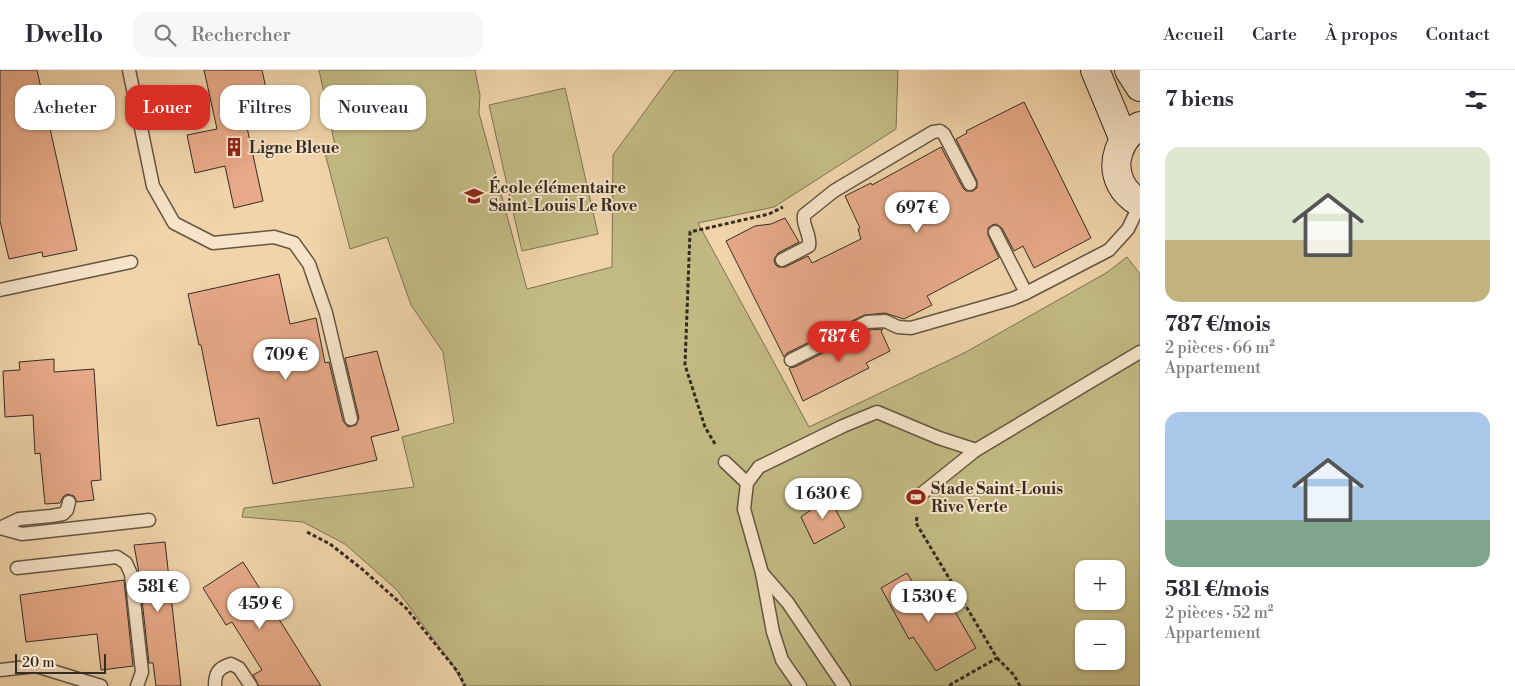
<!DOCTYPE html>
<html lang="fr">
<meta charset="utf-8">
<style>
body{margin:0;font-family:"Libre Bodoni",serif;background:#f7f7f7;color:#2b2b33;height:100vh;display:flex;flex-direction:column;font-size:19px;white-space:nowrap}
*{box-sizing:border-box;margin:0}
p{font-size:16px;color:#7c7c81}
.icon{flex:none;width:28px;height:28px;fill:none;stroke:currentColor;stroke-width:2;stroke-linecap:round;stroke-linejoin:round}
.map{position:relative;flex:1;overflow:hidden}
.panel{display:flex;flex-direction:column;background:#fff;width:375px}
.panel>*{flex:none}
.top-card{position:absolute;left:15px;top:15px;width:475px;height:45px;display:flex;gap:10px}
.tools{position:absolute;left:1075px;top:490px;display:grid;gap:10px}
.tools a{display:grid;place-items:center;width:50px;height:50px;border-radius:10px;background:#fff;box-shadow:0 1px 4px #0004;font-size:25px}
.scale{position:absolute;left:15px;bottom:12px;width:91px;box-sizing:border-box;padding-left:5px;border:2px solid #342c22;border-top:0;font-size:14px;line-height:18px;white-space:nowrap;color:#342c22;-webkit-text-stroke:4px #f6e3c8;paint-order:stroke}
.price{position:absolute;translate:-50% -42px;padding:0 11px;border-radius:18px;background:#fff;color:#222;font-size:16px;line-height:32px;filter:drop-shadow(0 1px 2px #0008)}
.price::after{content:'';position:absolute;left:50%;top:30px;width:15px;height:11px;margin-left:-8px;background:inherit;clip-path:polygon(0 0,100% 0,50% 100%)}
.price.current{background:#d93025;color:#fff}
ul{padding:0;list-style:none}
li{display:grid;align-content:center;gap:10px;height:265px;padding:0 25px}
li span{display:grid;place-items:center;height:155px;border-radius:15px;color:#555}
li>.icon{margin-inline-start:auto}
span .icon{width:90px;height:90px;fill:#fffc;stroke-width:1}
li b{font-size:21px}
h2{display:flex;justify-content:space-between;align-items:center;height:60px;padding:0 25px;font-size:21px}
.tag{padding:0 18px;border-radius:15px;background:#fff;box-shadow:0 1px 4px #0004;font-size:18px;line-height:45px}
.tag.current{background:#d93025;color:#fff}
header{display:flex;align-items:center;gap:30px;box-sizing:border-box;height:70px;padding:0 25px;background:#fff;border-bottom:1px solid #e1e1e2}
header strong{font-size:24px}
nav{display:flex;gap:28px;margin-inline-start:auto;font-size:18px}
.search{width:350px;height:45px;background:#f7f7f7;display:flex;align-items:center;gap:12px;box-sizing:border-box;padding:0 18px;border-radius:15px;color:#7c7c81;font-size:19px}
main{display:flex;flex:1;min-height:0}
.map>svg:first-child{display:block}
</style>
<header>
<strong>Dwello</strong>
<div class="search"><svg class="icon" aria-label="search" viewBox="0 0 24 24"><circle cx="10" cy="10" r="6"/><path d="M15 15l6 6"/></svg>Rechercher</div>
<nav><a>Accueil</a><a>Carte</a><a>À propos</a><a>Contact</a></nav>
</header>
<main>
<div class="map">
<svg width="1140" height="616" viewBox="0 0 1140 616">
<rect width="100%" height="100%" fill="#f1d4aa"/>
<filter id="stains"><feTurbulence type="fractalNoise" baseFrequency=".004" numOctaves="4"/><feColorMatrix values="0 0 0 0 .2 0 0 0 0 .09 0 0 0 0 .02 0 0 0 .5 -.17"/></filter>
<radialGradient id="worn" r=".72"><stop offset=".6" stop-color="#630" stop-opacity="0"/><stop offset="1" stop-color="#630" stop-opacity=".3"/></radialGradient>
<!-- green -->
<g fill="#c2ba83" stroke="#7b7352" fill-rule="evenodd">
<path d="M 319,0 L 475,0 L 480,25 L 479,43 L 527,219 L 612,197 L 613,85 L 675,0 L 898,0 L 896,59 L 774,137 L 698,153 L 809,357 L 966,282 L 1106,203 L 1127,187 L 1140,204 L 1140,616 L 464,616 L 452,594 L 397,520 L 345,474 L 303,452 L 242,447 L 244,438 L 414,417 L 402,367 L 454,353 L 443,282 L 411,235 L 387,167 L 350,179 L 325,83 L 336,80 ZM 1084,499 L 1116,499 L 1116,531 L 1084,531 ZM 1084,559 L 1116,559 L 1116,591 L 1084,591 Z"/>
<path d="M 565,18 L 598,164 L 522,181 L 489,35 Z"/>
</g>
<!-- building -->
<g fill="#e7a988" stroke="#342c22">
<path d="M 0,0 L 37,0 L 77,180 L 43,187 L 42,182 L 9,189 L 0,151 Z"/>
<path d="M 204,0 L 262,0 L 272,46 L 246,53 L 263,131 L 234,138 L 225,96 L 195,103 L 187,65 L 217,59 Z"/>
<path d="M 1024,32 L 1091,168 L 1034,198 L 1023,176 L 1014,181 L 1002,158 L 996,154 L 992,155 L 988,158 L 988,165 L 999,188 L 927,226 L 932,235 L 904,249 L 885,243 L 864,245 L 787,283 L 784,287 L 726,171 L 755,156 L 771,154 L 785,148 L 799,172 L 778,183 L 774,189 L 775,194 L 778,197 L 785,197 L 808,186 L 812,193 L 861,169 L 858,159 L 860,158 L 845,126 L 871,113 L 872,115 L 941,77 L 963,118 L 966,121 L 973,121 L 977,118 L 977,111 L 956,69 L 967,63 L 966,61 Z"/>
<path d="M 279,204 L 290,254 L 316,248 L 325,293 L 329,292 L 343,351 L 348,357 L 356,355 L 359,348 L 345,288 L 377,281 L 399,360 L 371,367 L 377,390 L 273,414 L 259,348 L 217,356 L 201,275 L 199,275 L 188,224 Z"/>
<path d="M 883,259 L 881,261 L 890,281 L 866,293 L 869,298 L 803,331 L 789,298 L 795,297 L 869,260 Z"/>
<path d="M 54,289 L 54,302 L 94,299 L 101,410 L 91,411 L 94,430 L 77,432 L 74,426 L 67,424 L 63,427 L 60,433 L 45,434 L 40,383 L 35,384 L 33,345 L 5,347 L 3,301 L 20,300 L 19,292 Z"/>
<path d="M 825,420 L 845,457 L 814,474 L 801,447 L 812,439 Z"/>
<path d="M 165,472 L 181,616 L 156,616 L 153,593 L 149,593 L 139,503 L 134,475 Z"/>
<path d="M 243,492 L 321,616 L 259,616 L 253,605 L 262,600 L 232,552 L 226,555 L 203,518 Z"/>
<path d="M 907,503 L 924,530 L 931,525 L 936,534 L 947,528 L 976,578 L 936,601 L 913,567 L 909,569 L 881,518 Z"/>
<path d="M 124,510 L 133,596 L 101,600 L 97,564 L 26,572 L 20,525 Z"/>
</g>
<g fill="none" stroke-linecap="round" stroke-linejoin="round">
<!-- lane casing -->
<g stroke="#635644" stroke-width="15">
<g id="lane">
<path d="M 129,0 L 153,116 L 174,153 L 213,173 L 274,167 L 294,173 L 309,194 L 326,243 L 351,349"/>
<path d="M 995,162 L 1026,223"/>
<path d="M 782,190 L 809,176 C 811,164 802,156 804,145 L 834,121 L 933,62 L 940,61 L 944,64 L 970,114"/>
<path d="M 0,220 L 131,192"/>
<path d="M 791,290 L 867,252 L 885,251 L 898,257 L 911,258 L 1012,229 L 1026,223 L 1109,180 L 1128,159 L 1140,134"/>
<path d="M 725,392 L 747,413"/>
<path d="M 920,425 L 976,380 L 1140,282"/>
<path d="M 0,458 L 22,464 L 149,450"/>
<path d="M 0,458 L 19,449 L 51,446 L 63,444 L 67,440 L 69,432"/>
<path d="M 17,498 L 117,487 L 126,493 L 131,504 L 142,602 L 137,616"/>
<path d="M 762,503 L 773,562 L 782,590 L 800,616"/>
<path d="M 0,600 L 36,596 L 101,616"/>
<path d="M 215,616 C 215,603 218,598 231,594 L 239,598 L 251,616"/>
<path d="M 844,616 L 788,533 L 762,503 L 744,439 L 747,413 L 759,397 L 843,356 L 877,342 L 939,368 L 976,380"/>
</g>
</g>
<!-- secondary casing -->
<g stroke="#342c22" stroke-width="30">
<g id="secondary">
<path d="M 1095,0 L 1124,70"/>
<path d="M 1129,0 L 1140,17"/>
<path d="M 1140,56 C 1120,66 1110,93 1121,114 C 1125,122 1132,128 1140,133"/>
</g>
</g>
<!-- path -->
<g stroke="#342c22" stroke-width="3" stroke-dasharray="4 2.5" stroke-linecap="butt">
<path d="M 715,374 L 705,357 L 685,295 L 690,162 L 769,144 L 783,137"/>
<path d="M 917,447 L 916,453 L 997,588 L 948,616"/>
<path d="M 307,462 L 330,474 L 362,499 L 406,538 L 458,602 L 465,616"/>
<path d="M 997,588 L 1014,605 L 1020,616"/>
</g>
<!-- lane -->
<use href="#lane" stroke="#f6e3c8" stroke-width="12"/>
<!-- secondary -->
<use href="#secondary" stroke="#f6e3c8" stroke-width="28"/>
</g>
<!-- icons -->
<defs>
<g id="building-bare" transform="scale(1.5)"><path d="M-4-6H4V6H1V3H-1V6H-4ZM-2.5-4.3h1.7v1.8h-1.7ZM.8-4.3h1.7v1.8H.8ZM-2.5-1h1.7V.8h-1.7ZM.8-1h1.7V.8H.8Z" fill="#8f2418" stroke="#f6e3c8" stroke-width="2.5" paint-order="stroke"/></g>
<g id="school-bare" transform="scale(1.5)"><path d="M0-5L7-2L0 1L-7-2ZM-4 1L0 2.5L4 1V4Q0 6-4 4Z" fill="#8f2418" stroke="#f6e3c8" stroke-width="2.5" paint-order="stroke"/></g>
<g id="stadium-bare" transform="scale(1.5)"><path d="M0-5a6.5 5 0 1 0 0 10a6.5 5 0 1 0 0-10ZM-3.5-1.8h7v3.6h-7Z" fill="#8f2418" stroke="#f6e3c8" stroke-width="2.5" paint-order="stroke"/></g>
</defs>
<g fill-rule="evenodd">
<use href="#building-bare" x="234" y="77"/>
<use href="#school-bare" x="474" y="126"/>
<use href="#stadium-bare" x="916" y="427"/>
</g>
<g text-anchor="middle" stroke-width="4" stroke-linejoin="round" paint-order="stroke">
<!-- poi labels -->
<g font-size="16" font-weight="bold" fill="#342c22" stroke="#f6e3c8" text-anchor="start">
<text x="249" y="83">Ligne Bleue</text>
<text x="489" y="123">École élémentaire<tspan x="489" dy="18">Saint-Louis Le Rove</tspan></text>
<text x="931" y="424">Stade Saint-Louis<tspan x="931" dy="18">Rive Verte</tspan></text>
</g>
</g>
<rect width="100%" height="100%" filter="url(#stains)"/>
<rect width="100%" height="100%" fill="url(#worn)"/>
</svg>
<div class="tools">
<a>+</a>
<a>−</a>
</div>
<div class="scale">20 m</div>
<b class="price" style="left:917px;top:164px">697 €</b>
<b class="price current" style="left:839px;top:293px">787 €</b>
<b class="price" style="left:286px;top:311px">709 €</b>
<b class="price" style="left:823px;top:450px">1 630 €</b>
<b class="price" style="left:158px;top:543px">581 €</b>
<b class="price" style="left:929px;top:553px">1 530 €</b>
<b class="price" style="left:260px;top:560px">459 €</b>
<div class="top-card">
<a class="tag">Acheter</a>
<a class="tag current">Louer</a>
<a class="tag">Filtres</a>
<a class="tag">Nouveau</a>
</div>
</div>
<section class="panel">
<h2>7 biens<svg class="icon" aria-label="filters" viewBox="0 0 24 24"><path d="M4 7h16M4 17h16"/><circle cx="9" cy="7" r="2"/><circle cx="15" cy="17" r="2"/></svg></h2>
<ul>
<li><span style="background:linear-gradient(#dfe7d0 60%,#c2b280 0)"><svg class="icon" aria-label="home" viewBox="0 0 24 24"><path d="M3 11l9-7 9 7M6 9v11h12V9"/></svg></span><div><b>787 €/mois</b><p>2 pièces · 66 m²</p><p>Appartement</p></div></li>
<li><span style="background:linear-gradient(#a9c7e8 70%,#7fa58c 0)"><svg class="icon" aria-label="home" viewBox="0 0 24 24"><path d="M3 11l9-7 9 7M6 9v11h12V9"/></svg></span><div><b>581 €/mois</b><p>2 pièces · 52 m²</p><p>Appartement</p></div></li>
</ul>
</section>
</main>
